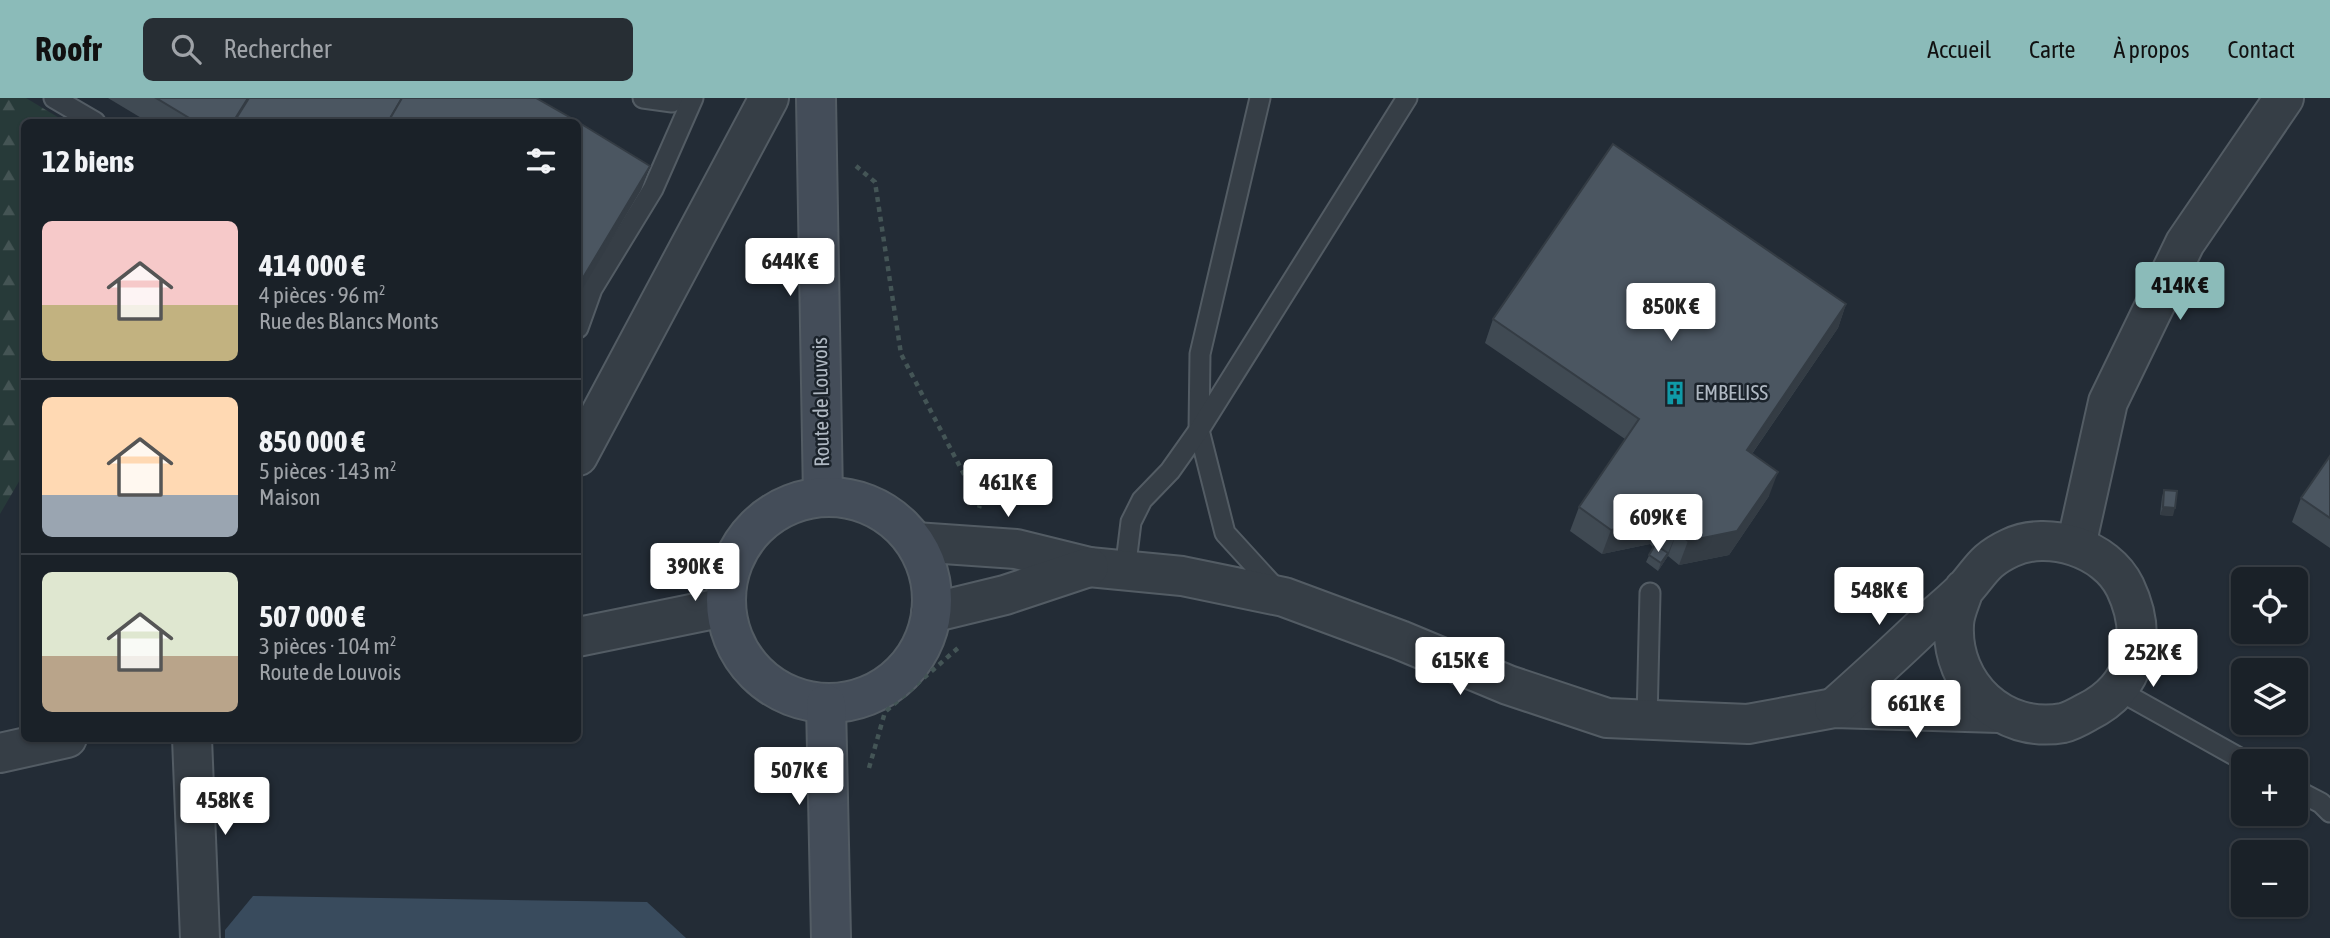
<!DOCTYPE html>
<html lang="fr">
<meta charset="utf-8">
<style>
body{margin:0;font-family:"Asap Condensed",sans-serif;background:#272e34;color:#f1f3f6;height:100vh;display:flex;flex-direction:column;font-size:26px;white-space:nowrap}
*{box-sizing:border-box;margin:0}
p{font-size:23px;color:#9fa3a8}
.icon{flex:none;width:38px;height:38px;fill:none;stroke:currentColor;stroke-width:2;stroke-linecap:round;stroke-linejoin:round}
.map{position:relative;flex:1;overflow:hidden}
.drawer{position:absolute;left:21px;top:21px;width:560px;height:623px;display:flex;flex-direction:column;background:#1a2128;border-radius:10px;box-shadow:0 2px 5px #0004,0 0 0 2px #383e45}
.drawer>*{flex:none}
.tools{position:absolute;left:2231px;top:469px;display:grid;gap:14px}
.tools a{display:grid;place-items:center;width:77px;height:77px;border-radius:10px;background:#1a2128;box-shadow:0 2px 5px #0004,0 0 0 2px #383e45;font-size:35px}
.price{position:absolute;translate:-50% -60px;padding:0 16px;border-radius:7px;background:#fff;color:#222;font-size:23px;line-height:46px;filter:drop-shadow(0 2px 4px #0008)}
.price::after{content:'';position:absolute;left:50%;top:42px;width:21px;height:16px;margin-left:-10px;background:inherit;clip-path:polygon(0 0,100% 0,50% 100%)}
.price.active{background:#8bbbb9;color:#111}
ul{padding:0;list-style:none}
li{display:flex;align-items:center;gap:21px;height:175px;padding:0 21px}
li+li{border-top:2px solid #383e45}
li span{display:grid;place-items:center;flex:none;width:196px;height:140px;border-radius:10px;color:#555}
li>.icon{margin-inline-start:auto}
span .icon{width:84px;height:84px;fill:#fffc;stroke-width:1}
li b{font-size:30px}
h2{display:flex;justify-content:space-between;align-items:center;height:84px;padding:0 21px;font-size:30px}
header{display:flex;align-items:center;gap:42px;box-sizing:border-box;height:98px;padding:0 35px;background:#8bbbb9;color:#111}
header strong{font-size:33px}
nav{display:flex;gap:38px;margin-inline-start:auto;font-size:24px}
.search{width:490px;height:63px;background:#272e34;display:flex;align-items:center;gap:18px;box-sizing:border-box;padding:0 24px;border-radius:10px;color:#9fa3a8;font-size:26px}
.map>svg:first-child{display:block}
</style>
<header>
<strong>Roofr</strong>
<div class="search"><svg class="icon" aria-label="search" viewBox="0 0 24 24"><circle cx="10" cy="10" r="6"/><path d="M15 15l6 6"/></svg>Rechercher</div>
<nav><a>Accueil</a><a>Carte</a><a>À propos</a><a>Contact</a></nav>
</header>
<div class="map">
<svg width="2330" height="840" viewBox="0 0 2330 840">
<defs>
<pattern id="forest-firs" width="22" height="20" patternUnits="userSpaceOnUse" patternTransform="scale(1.75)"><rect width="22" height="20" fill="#273a39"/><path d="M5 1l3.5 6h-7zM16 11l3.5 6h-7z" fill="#445454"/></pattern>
</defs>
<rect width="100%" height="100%" fill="#232c36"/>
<!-- forest -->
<path fill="url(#forest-firs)" d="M 0,0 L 26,0 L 66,24 L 24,24 L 24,375 L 0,416 Z"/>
<!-- water -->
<path fill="#394b5d" d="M 253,798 L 647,804 L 686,840 L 225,840 L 225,832 Z"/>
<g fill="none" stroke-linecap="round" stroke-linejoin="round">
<!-- lane casing -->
<g stroke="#535c64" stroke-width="23">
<g id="lane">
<path d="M 54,0 L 95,24"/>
<path d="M 643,0 L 672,4 L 679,0"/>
<path d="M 1260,0 L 1200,256 L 1199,332 L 1225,435 L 1278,493"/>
<path d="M 578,230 L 592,191 L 653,91 L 693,0"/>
<path d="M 1125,473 L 1131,424 L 1142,402 L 1170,373 L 1199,332 L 1407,0"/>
<path d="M 2118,592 L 2245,663"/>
<path d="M 1647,622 L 1650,495"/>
<path d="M 2296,692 L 2321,705 L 2330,714"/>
</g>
</g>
<!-- street casing -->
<g stroke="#535c64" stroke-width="42">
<g id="street">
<path d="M 578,358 L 769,0"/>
<path d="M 915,444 L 1016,451 L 1089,469 L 1182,478 L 1284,499 L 1400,542 L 1508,587 L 1607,620 L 1748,626 L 1834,610 L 1999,615"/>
<path d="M 2076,448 L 2108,304 L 2185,145 L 2284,0"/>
<path d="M 931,515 L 1005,497 L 1089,469"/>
<path d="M 578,539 L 725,509"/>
<path d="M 1834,610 C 1863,584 1892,558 1920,531 C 1935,518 1950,506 1964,492 C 1981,473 1984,462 2010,450 C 2048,432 2106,450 2125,489 C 2148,537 2138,589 2087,614 C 2080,618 2071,623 2063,625 C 2002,636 1951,587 1954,527 C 1954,515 1961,502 1964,491"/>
<path d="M 192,640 L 200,840"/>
<path d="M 0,655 L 67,640"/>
</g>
</g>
<!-- secondary casing -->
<g stroke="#535c64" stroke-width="42">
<g id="secondary">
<path d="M 816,0 L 823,399"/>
<circle cx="829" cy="502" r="103"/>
<path d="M 826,606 L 831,840"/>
</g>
</g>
<!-- path -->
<g stroke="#445556" stroke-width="4.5" stroke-dasharray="5 5" stroke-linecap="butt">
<path d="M 856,68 L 875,84 L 901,256 L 980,407 L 979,410"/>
<path d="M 869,670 L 885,614 L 958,550"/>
</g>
<!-- lane -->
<use href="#lane" stroke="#363e46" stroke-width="19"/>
<!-- street -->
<use href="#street" stroke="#363e46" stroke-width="38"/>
<!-- secondary -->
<use href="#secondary" stroke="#444d59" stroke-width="38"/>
</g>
<!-- wall -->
<g fill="#404a53">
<path d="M 108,0 L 536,0 L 578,24 L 148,24 Z"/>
<path d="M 1846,206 L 1838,230 L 1752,356 L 1769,398 L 1729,457 L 1679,467 L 1668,458 L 1658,473 L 1646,464 L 1653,449 L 1650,446 L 1602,456 L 1570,433 L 1579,409 L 1625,341 L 1485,245 L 1493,221 Z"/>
<path d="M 2330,358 L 2330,450 L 2292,424 L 2301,400 Z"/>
<path d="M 2164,392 L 2173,418 L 2160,417 L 2162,399 Z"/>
</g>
<!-- shaded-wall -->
<g fill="#343c44">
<path d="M 650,68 L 641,92 L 578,198 L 578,188 Z"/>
<path d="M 1846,206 L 1838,230 L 1738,376 L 1747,352 Z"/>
<path d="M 1778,374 L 1769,398 L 1729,457 L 1679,467 L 1688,443 Z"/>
<path d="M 2163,409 L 2175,410 L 2173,418 L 2160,417 Z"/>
<path d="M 1659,422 L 1650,446 L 1602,456 L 1611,432 Z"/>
<path d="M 1677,434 L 1668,458 L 1658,473 L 1661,465 L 1668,455 Z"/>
</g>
<!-- building -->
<g fill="#4b5661" stroke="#343c44" stroke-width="2">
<path d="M 156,0 L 248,0 L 233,24 L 196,24 Z"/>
<path d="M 249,0 L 402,0 L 388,24 L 234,24 Z"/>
<path d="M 402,0 L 536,0 L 578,24 L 388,24 Z"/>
<path d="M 578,24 L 650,68 L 578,188 Z"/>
<path d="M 1613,46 L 1846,206 L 1747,352 L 1778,374 L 1737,433 L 1688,443 L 1677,434 L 1674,438 L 1661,430 L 1664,426 L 1659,422 L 1611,432 L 1579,409 L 1639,321 L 1493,221 Z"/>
<path d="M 2330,358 L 2330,420 L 2301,400 Z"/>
<path d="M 2164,392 L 2177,393 L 2175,410 L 2163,409 Z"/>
<path d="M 1655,447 L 1668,455 L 1661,465 L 1649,457 Z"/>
</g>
<!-- icons -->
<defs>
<g id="building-bare" transform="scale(1.89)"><path d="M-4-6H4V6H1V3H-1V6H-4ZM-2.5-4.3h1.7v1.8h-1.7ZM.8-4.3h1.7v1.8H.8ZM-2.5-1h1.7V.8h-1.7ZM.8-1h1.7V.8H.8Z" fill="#0f9aa8" stroke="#1b232b" stroke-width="2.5" paint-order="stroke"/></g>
</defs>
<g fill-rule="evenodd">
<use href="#building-bare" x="1675" y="295"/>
</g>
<g text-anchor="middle" stroke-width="5" stroke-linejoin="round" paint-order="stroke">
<!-- poi labels -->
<g font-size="21" fill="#b0b9c3" stroke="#1b232b" text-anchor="start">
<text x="1695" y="302">EMBELISS</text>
</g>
<!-- street labels -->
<g font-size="21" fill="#b0b9c3" stroke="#1b232b">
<text transform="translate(821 304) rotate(-91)" y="7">Route de Louvois</text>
</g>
</g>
</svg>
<div class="tools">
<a><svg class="icon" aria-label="locate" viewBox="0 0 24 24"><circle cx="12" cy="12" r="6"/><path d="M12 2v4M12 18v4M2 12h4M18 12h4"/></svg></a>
<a><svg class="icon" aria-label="layers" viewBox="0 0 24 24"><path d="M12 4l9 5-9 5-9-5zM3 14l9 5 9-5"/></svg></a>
<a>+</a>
<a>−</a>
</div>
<b class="price" style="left:790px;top:200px">644K €</b>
<b class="price active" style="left:2180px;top:224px">414K €</b>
<b class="price" style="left:1671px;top:245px">850K €</b>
<b class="price" style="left:1008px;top:421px">461K €</b>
<b class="price" style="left:1658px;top:456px">609K €</b>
<b class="price" style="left:695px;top:505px">390K €</b>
<b class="price" style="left:1879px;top:529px">548K €</b>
<b class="price" style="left:2153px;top:591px">252K €</b>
<b class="price" style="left:1460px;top:599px">615K €</b>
<b class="price" style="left:1916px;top:642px">661K €</b>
<b class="price" style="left:799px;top:709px">507K €</b>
<b class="price" style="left:225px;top:739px">458K €</b>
<section class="drawer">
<h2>12 biens<svg class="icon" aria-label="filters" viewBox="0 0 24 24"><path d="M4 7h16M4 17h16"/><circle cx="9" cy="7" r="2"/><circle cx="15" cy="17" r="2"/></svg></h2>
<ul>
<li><span style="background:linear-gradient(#f6c9c9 60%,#c2b280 0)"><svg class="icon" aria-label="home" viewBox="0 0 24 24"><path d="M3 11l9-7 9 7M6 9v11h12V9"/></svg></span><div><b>414 000 €</b><p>4 pièces · 96 m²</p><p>Rue des Blancs Monts</p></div></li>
<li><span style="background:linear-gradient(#ffd9b3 70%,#9aa5b1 0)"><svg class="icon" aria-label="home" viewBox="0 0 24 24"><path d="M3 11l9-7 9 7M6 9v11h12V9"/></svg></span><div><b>850 000 €</b><p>5 pièces · 143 m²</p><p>Maison</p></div></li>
<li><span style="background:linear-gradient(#dfe7d0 60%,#b9a48a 0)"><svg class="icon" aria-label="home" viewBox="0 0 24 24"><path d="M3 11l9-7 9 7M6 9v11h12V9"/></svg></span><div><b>507 000 €</b><p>3 pièces · 104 m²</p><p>Route de Louvois</p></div></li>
</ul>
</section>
</div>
